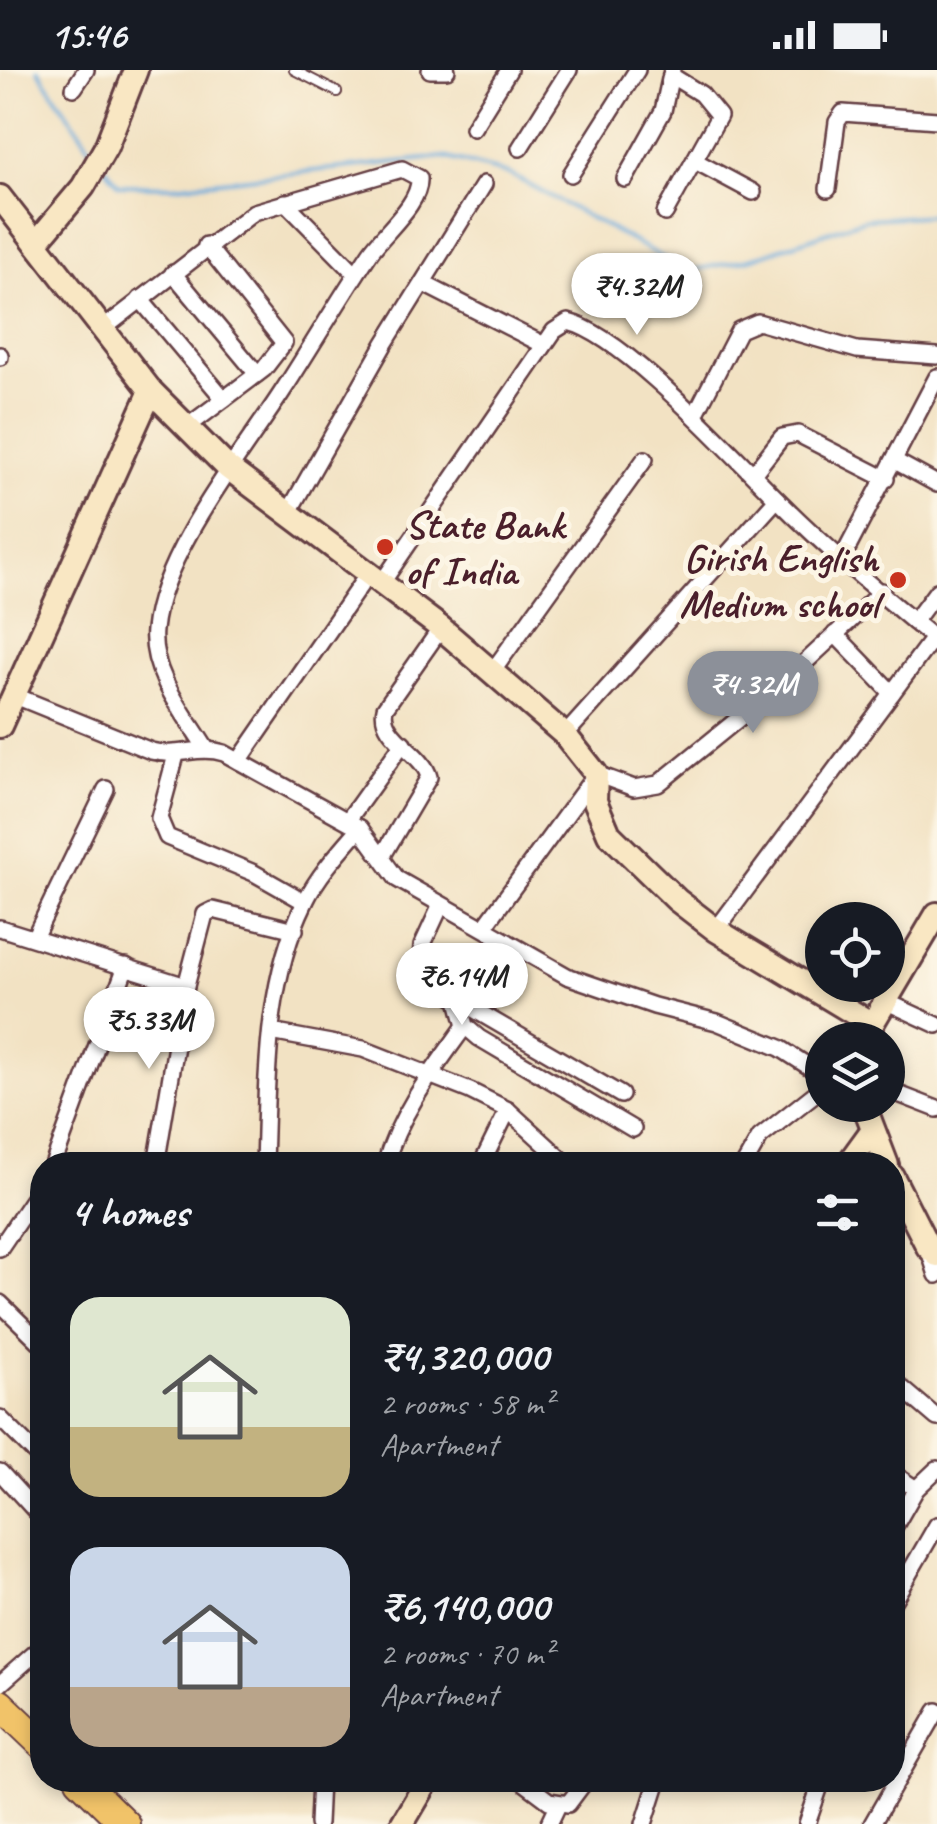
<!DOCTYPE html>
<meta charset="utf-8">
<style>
body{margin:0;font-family:Caveat,sans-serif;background:#242831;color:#f1f3f6;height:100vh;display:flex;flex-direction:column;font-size:38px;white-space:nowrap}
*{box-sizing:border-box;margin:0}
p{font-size:32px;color:#9ea1a6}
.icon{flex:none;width:55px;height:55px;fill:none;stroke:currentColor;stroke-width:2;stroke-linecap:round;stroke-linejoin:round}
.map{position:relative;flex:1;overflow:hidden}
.sheet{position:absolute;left:30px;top:1082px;width:875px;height:640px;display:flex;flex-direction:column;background:#171b24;border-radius:40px;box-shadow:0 5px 15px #0003}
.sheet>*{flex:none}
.controls{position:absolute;left:805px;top:832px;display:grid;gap:20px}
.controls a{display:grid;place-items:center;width:100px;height:100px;border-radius:50%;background:#171b24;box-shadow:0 5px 15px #0003;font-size:50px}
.price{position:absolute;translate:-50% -85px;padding:0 22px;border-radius:35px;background:#fff;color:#222;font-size:32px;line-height:65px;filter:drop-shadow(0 2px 5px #0008)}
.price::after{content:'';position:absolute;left:50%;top:60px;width:30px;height:22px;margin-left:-15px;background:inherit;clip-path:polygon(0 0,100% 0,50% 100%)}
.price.on{background:#8c9099;color:#fff}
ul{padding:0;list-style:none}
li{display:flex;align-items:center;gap:30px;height:250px;padding:0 40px}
li span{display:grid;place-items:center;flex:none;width:280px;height:200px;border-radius:30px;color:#555}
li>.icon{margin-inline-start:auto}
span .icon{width:120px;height:120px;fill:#fffc;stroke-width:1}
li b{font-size:42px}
h2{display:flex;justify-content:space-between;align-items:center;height:120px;padding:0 40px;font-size:42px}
.status{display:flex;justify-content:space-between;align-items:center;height:70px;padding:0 50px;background:#171b24;direction:ltr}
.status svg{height:28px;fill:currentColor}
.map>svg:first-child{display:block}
</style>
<div class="status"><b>15:46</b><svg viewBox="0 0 49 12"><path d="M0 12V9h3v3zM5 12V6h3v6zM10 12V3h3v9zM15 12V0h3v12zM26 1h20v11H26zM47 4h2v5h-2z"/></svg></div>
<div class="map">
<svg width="937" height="1754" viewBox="0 0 937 1754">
<rect width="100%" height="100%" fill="#fcf5e5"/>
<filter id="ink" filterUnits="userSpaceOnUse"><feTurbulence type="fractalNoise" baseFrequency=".01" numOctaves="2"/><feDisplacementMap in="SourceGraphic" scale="20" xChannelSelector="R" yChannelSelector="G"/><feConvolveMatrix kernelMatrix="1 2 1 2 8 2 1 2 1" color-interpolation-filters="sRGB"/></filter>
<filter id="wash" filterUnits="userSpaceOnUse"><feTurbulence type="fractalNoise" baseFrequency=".0048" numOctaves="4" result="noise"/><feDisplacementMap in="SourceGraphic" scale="40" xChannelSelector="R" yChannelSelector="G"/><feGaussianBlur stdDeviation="2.25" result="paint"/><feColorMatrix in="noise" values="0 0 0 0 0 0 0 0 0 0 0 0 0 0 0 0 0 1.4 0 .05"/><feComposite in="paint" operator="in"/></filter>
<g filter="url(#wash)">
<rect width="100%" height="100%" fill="#f2e2c3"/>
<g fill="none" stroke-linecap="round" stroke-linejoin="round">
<!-- stream -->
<g stroke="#69aadc" stroke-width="4">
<path d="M 38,0 L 94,83"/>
<path d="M 106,98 L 119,115 L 174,116 L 444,87 L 509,104 L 688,201 L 750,189 L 866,149 L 937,145"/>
</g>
</g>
</g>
<g filter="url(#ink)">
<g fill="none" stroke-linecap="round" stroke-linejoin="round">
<!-- lane casing -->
<g stroke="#633c42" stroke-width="12">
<path id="lane" d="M 294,0 L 337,22"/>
</g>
<!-- street casing -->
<g stroke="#633c42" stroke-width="20">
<g id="street">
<path d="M 430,0 L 447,0"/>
<path d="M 74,18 L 86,0"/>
<path d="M 473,58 L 509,0"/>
<path d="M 520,78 L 569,0"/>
<path d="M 697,92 L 753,122"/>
<path d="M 571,104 L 637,0"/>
<path d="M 625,109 L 663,41 L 672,0"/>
<path d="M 828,119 L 837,52 L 843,43 L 937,50"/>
<path d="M 285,132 L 356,204"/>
<path d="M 665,143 L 719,46 L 701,24 L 672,6"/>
<path d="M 173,203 L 257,304"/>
<path d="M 424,214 L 544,275"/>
<path d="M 140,229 L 224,329"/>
<path d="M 103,259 L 254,142 L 402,99 L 419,108 C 421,133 384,162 370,183 C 340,228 313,274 284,319 C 243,383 161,483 154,560 C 150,602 184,643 205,677"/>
<path d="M 0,285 L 0,287"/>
<path d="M 695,345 L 739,260 L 758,252 L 857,280 L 937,286"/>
<path d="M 187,357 L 264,299 L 284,273 L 206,175"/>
<path d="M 895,391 L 937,414"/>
<path d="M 754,403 L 782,367 L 798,364 L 886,409"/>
<path d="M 287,445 L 385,273 L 484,114"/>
<path d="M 843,487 L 937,307"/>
<path d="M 381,514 L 554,261 L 568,252 C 624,265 733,386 777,429 C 827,479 883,526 937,571"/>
<path d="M 914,552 L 937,521"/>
<path d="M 835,564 L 892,623"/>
<path d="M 492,602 L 645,389"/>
<path d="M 13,625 L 151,681 C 178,688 198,675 224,683 L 360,758 L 397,809 L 567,906 L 654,936 L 717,952 L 780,978 L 822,1005"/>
<path d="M 565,665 L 777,429"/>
<path d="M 176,685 L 159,748 L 167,767 L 254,803 L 305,832"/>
<path d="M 239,691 L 368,504"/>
<path d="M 348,750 L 403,673"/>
<path d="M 382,787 L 429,707 C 423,682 378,666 385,638 L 441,558"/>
<path d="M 441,835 L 422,876 L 420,900 L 458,930 L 621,1025"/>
<path d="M 485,856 L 596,704 L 634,718 L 658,714 L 785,611 L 882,521"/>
<path d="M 0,858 L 186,916"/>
<path d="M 716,860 L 933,568"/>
<path d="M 34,868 L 106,719"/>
<path d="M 458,930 L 465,956 L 479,968 L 633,1059"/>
<path d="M 885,931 L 937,955"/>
<path d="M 271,962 L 363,979 L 470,1021 L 508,1040 L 568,1095"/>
<path d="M 888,1020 L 937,1039"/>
<path d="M 53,1095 L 126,896"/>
<path d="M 156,1095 L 186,916 L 205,844 L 213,840 L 295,860"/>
<path d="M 264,1095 C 267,1007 265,913 305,832 C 318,805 340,781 360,758"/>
<path d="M 385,1095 C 399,1044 434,999 465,956"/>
<path d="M 481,1095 L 508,1040"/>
<path d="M 744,1095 L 760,1067 L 822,1018"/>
<path d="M 928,1177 L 937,1205"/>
<path d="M 0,1178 L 42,1116"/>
<path d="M 0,1233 L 42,1274"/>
<path d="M 903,1319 L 937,1348"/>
<path d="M 0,1348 L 42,1390"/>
<path d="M 0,1402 L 42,1448"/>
<path d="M 892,1403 L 916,1419"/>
<path d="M 892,1461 L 916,1419 L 937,1399"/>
<path d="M 892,1533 L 937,1455"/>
<path d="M 0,1614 L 42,1577"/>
<path d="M 521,1710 L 549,1731 L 568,1734 L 586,1710"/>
<path d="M 318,1754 L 320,1710"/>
<path d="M 549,1754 L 558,1735"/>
<path d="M 644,1754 L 658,1710"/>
<path d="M 807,1754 L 822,1710"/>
<path d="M 872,1754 L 937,1641"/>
</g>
</g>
<!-- secondary casing -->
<g stroke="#633c42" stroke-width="28">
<g id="secondary">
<path d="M 0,127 L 151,321 L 228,398 L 441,558 L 565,665 L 596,704 L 595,731 L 609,764 L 677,830 L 716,860 L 872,954"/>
<path d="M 36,173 L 83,117 L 106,77 L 136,0"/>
<path d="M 0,656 L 151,321"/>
<path d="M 867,970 L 872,954 L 937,844"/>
<path d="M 864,1035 L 887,1095"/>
<path d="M 847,1095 L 871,1062"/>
<path d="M 892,1106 L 928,1177 L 937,1185"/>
<path d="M 402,1754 L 428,1710"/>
</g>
</g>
<!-- highway casing -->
<g stroke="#633c42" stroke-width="32">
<g id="highway">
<path d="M 0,1634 L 42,1674"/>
<path d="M 80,1710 L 125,1754"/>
</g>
</g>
<!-- lane -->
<use href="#lane" stroke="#fff" stroke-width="8"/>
<!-- street -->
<use href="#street" stroke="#fff" stroke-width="15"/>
<!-- secondary -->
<use href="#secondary" stroke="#f9e7c3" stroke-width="22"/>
<!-- highway -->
<use href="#highway" stroke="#f1c369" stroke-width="28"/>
</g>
</g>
<!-- markers -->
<g fill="#c8321e" stroke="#fcf5e5" stroke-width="4">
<circle cx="385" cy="477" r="10"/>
<circle cx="898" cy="510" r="10"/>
</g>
<g text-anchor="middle" stroke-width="10" stroke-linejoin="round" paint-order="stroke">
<!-- poi labels -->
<g font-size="40" font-weight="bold" fill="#4a1f2b" stroke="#fcf5e5" text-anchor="start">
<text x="405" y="468">State Bank<tspan x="405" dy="46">of India</tspan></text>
<text x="878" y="501" text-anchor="end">Girish English<tspan x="878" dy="46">Medium school</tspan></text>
</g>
</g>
</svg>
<div class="controls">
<a><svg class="icon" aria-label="locate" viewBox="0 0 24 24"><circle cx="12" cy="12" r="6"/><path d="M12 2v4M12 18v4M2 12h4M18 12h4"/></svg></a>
<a><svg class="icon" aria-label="layers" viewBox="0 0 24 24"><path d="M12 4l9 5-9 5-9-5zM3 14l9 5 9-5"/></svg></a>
</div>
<b class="price" style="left:637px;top:268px">₹4.32M</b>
<b class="price on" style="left:753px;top:666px">₹4.32M</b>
<b class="price" style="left:462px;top:958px">₹6.14M</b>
<b class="price" style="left:149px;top:1002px">₹5.33M</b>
<section class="sheet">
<h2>4 homes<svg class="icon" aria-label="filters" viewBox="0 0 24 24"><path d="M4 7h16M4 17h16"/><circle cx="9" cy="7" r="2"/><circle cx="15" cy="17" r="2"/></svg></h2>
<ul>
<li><span style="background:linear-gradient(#dfe7d0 65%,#c2b280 0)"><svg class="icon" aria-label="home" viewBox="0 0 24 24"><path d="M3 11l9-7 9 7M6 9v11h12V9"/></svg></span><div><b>₹4,320,000</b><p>2 rooms · 58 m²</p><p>Apartment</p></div></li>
<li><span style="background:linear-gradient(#c9d6e8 70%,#b9a48a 0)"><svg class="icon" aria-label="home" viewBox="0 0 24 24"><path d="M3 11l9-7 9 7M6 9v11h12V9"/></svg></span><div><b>₹6,140,000</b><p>2 rooms · 70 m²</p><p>Apartment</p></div></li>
</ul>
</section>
</div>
